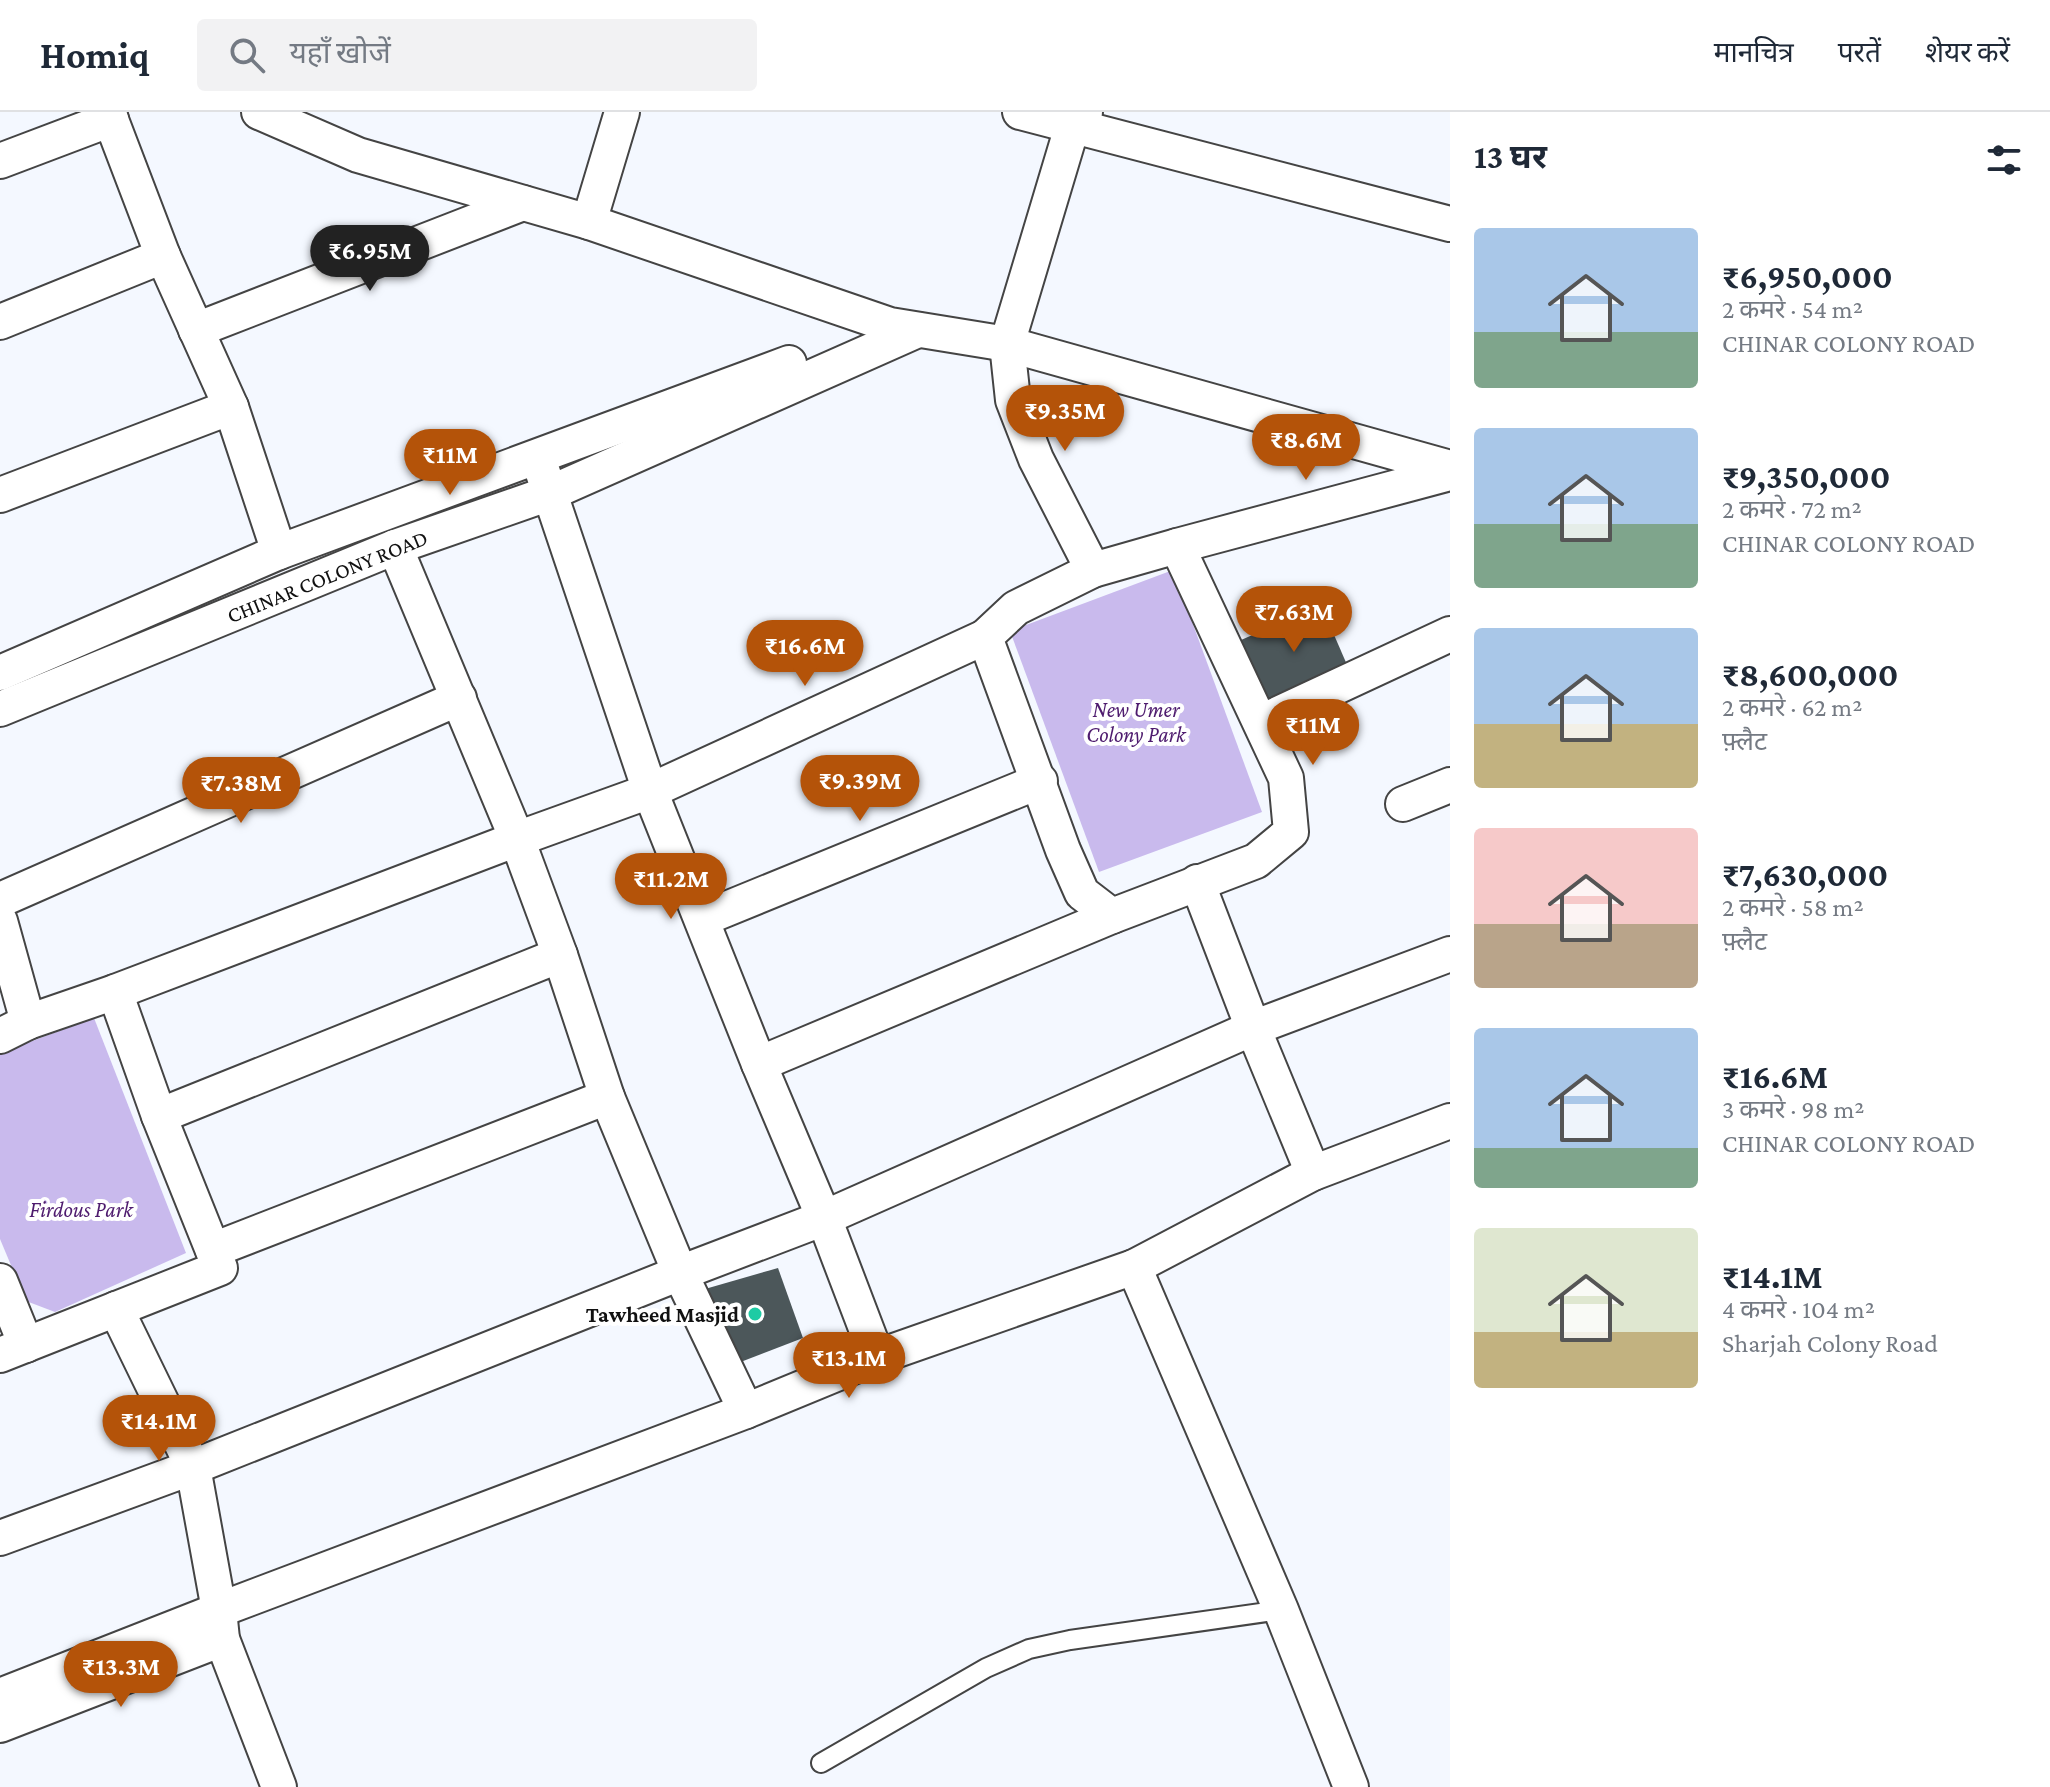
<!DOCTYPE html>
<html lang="hi">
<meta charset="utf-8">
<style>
body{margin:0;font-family:"Crimson Pro","Noto Sans Devanagari",serif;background:#f2f2f3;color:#1f2937;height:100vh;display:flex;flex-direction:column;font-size:30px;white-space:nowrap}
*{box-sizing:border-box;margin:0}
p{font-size:26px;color:#747a83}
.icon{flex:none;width:44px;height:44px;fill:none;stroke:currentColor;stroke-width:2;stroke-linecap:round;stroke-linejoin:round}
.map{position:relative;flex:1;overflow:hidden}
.drawer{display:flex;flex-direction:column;background:#fff;width:600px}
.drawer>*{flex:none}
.price{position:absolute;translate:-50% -68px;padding:0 18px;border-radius:28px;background:#b45309;color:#fff;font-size:26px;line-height:52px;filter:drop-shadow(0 2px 4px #0008)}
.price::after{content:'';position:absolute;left:50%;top:48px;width:24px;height:18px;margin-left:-12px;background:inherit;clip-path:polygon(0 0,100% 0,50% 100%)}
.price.current{background:#222;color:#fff}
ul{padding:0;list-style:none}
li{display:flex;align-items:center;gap:24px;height:200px;padding:0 24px}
li span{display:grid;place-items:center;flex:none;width:224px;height:160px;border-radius:8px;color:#555}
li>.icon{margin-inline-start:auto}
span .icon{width:96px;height:96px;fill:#fffc;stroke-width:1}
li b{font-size:34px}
h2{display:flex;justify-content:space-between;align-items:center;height:96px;padding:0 24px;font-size:34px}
header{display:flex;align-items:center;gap:48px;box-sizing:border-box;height:112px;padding:0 40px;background:#fff;border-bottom:2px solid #e0e1e3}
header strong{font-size:38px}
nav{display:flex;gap:44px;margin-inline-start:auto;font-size:28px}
.search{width:560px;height:72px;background:#f2f2f3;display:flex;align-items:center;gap:20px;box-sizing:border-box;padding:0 28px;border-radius:8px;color:#747a83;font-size:30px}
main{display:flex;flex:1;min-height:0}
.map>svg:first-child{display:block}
</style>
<header>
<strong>Homiq</strong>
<div class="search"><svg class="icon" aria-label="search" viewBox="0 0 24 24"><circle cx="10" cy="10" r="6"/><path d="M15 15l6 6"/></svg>यहाँ खोजें</div>
<nav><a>मानचित्र</a><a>परतें</a><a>शेयर करें</a></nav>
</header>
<main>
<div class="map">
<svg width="1450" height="1675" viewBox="0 0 1450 1675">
<rect width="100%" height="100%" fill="#f4f8ff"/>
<!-- green -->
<g fill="#c9baed">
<path d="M 1173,458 L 1262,700 L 1099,760 L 1010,519 Z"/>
<path d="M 94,906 L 186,1141 L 55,1200 L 26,1189 L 0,1127 L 0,941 Z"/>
</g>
<!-- building -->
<g fill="#4c575a">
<path d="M 1321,493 L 1348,555 L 1268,590 L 1241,528 Z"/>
<path d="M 778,1156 L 803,1226 L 738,1251 L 705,1177 Z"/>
</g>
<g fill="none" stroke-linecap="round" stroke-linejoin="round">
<!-- lane casing -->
<g stroke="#444" stroke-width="22">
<path id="lane" d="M 821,1651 L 986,1556 L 1029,1537 L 1070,1528 L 1281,1498"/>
</g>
<!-- street casing -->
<g stroke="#444" stroke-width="38">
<g id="street">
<path d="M 108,0 L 163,144 L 231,295 L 279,440"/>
<path d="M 259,0 L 358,43 L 589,110 L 890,213 L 1007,232 L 1450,356"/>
<path d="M 1020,0 L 1450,112"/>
<path d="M 1085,0 L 1072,15 L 1007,232 L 1013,288 L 1036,347 L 1093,458"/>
<path d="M 0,49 L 111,7"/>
<path d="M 589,110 L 622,0"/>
<path d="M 0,210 L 163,144"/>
<path d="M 196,218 L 523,91"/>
<path d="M 538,346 L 650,679 L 759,952 L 824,1106 L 877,1245"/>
<path d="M 0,383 L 231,295"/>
<path d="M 1177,434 L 1286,666 L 1291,720 L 1256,749 L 1112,804 L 1082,781 L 1063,738 L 985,525 L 1016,496 L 1093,458 Z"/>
<path d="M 1177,434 L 1450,361"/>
<path d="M 395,435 L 517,727 L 560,843 L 607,985 L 680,1161 L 746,1299"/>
<path d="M 0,561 L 279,440 L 789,251"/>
<path d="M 0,597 L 395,435 L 550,381 L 918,218"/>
<path d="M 1261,610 L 1450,522"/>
<path d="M 1403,692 L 1450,673"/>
<path d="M 1197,770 L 1253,916 L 1313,1061"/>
<path d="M 0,788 L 459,586"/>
<path d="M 702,807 L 1040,669"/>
<path d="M 0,809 L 28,910"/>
<path d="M 0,924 L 28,910 L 115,880 L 517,727 L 650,679 L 985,525"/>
<path d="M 759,952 L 1112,804"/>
<path d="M 159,1004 L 560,843"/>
<path d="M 213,1138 L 607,985"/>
<path d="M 1134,1155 L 1281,1498 L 1351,1675"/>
<path d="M 0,1169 L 26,1233"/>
<path d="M 116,1197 L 193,1355 L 219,1498 L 222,1527 L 279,1675"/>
<path d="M 0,1243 L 220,1156 L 159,1004 L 115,880"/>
<path d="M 0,1426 L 193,1355 L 680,1161 L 824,1106 L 1253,916 L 1450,842"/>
<path d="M 0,1584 L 219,1498 L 746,1299 L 877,1245 L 1134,1155 L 1313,1061 L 1450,1009"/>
<path d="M 0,1613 L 222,1527"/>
</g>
</g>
<!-- lane -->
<use href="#lane" stroke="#fff" stroke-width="18"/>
<!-- street -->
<use href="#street" stroke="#fff" stroke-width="34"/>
</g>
<!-- markers -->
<circle fill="#1ecba4" stroke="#fff" stroke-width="3" cx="755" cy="1202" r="8"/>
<g text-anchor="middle" stroke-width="8" stroke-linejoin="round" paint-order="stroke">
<!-- street labels -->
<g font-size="22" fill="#111" stroke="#fff">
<text transform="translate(327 464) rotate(-22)" y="8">CHINAR COLONY ROAD</text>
</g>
<!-- park labels -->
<g font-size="22" font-style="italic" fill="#4e1b6e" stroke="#fff">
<text x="1136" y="605">New Umer<tspan x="1136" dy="25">Colony Park</tspan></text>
<text x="81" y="1105">Firdous Park</text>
</g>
<!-- poi labels -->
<g font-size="22" font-weight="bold" fill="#111" stroke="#fff" text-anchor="end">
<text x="739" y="1210">Tawheed Masjid</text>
</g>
</g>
</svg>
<b class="price current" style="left:370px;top:181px">₹6.95M</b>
<b class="price" style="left:1065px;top:341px">₹9.35M</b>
<b class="price" style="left:1306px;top:370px">₹8.6M</b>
<b class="price" style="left:450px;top:385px">₹11M</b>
<b class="price" style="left:1294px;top:542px">₹7.63M</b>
<b class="price" style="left:805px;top:576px">₹16.6M</b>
<b class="price" style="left:1313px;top:655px">₹11M</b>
<b class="price" style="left:860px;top:711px">₹9.39M</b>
<b class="price" style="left:241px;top:713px">₹7.38M</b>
<b class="price" style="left:671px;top:809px">₹11.2M</b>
<b class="price" style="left:849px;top:1288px">₹13.1M</b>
<b class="price" style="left:159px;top:1351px">₹14.1M</b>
<b class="price" style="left:121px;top:1597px">₹13.3M</b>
</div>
<section class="drawer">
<h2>13 घर<svg class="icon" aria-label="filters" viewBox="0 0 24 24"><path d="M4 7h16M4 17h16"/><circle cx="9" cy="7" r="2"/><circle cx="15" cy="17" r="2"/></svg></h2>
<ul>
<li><span style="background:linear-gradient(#a9c7e8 65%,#7fa58c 0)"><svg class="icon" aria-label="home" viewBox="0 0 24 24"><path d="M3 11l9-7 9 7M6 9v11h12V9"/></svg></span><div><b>₹6,950,000</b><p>2 कमरे · 54 m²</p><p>CHINAR COLONY ROAD</p></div></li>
<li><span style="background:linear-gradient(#a9c7e8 60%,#7fa58c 0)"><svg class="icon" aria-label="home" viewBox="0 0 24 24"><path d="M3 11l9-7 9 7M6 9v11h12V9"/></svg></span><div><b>₹9,350,000</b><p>2 कमरे · 72 m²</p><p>CHINAR COLONY ROAD</p></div></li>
<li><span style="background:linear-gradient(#a9c7e8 60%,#c2b280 0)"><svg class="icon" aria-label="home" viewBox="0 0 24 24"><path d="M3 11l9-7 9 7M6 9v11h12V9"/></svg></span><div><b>₹8,600,000</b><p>2 कमरे · 62 m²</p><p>फ़्लैट</p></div></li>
<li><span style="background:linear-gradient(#f6c9c9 60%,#b9a48a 0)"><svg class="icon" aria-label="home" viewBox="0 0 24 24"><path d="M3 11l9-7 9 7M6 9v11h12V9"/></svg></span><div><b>₹7,630,000</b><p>2 कमरे · 58 m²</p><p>फ़्लैट</p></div></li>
<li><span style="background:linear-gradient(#a9c7e8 75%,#7fa58c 0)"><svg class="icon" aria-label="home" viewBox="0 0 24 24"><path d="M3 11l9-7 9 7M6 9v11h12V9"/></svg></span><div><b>₹16.6M</b><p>3 कमरे · 98 m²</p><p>CHINAR COLONY ROAD</p></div></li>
<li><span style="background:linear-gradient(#dfe7d0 65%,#c2b280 0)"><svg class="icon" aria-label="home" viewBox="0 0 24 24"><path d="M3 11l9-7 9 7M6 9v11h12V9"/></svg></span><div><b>₹14.1M</b><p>4 कमरे · 104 m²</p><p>Sharjah Colony Road</p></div></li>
</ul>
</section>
</main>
